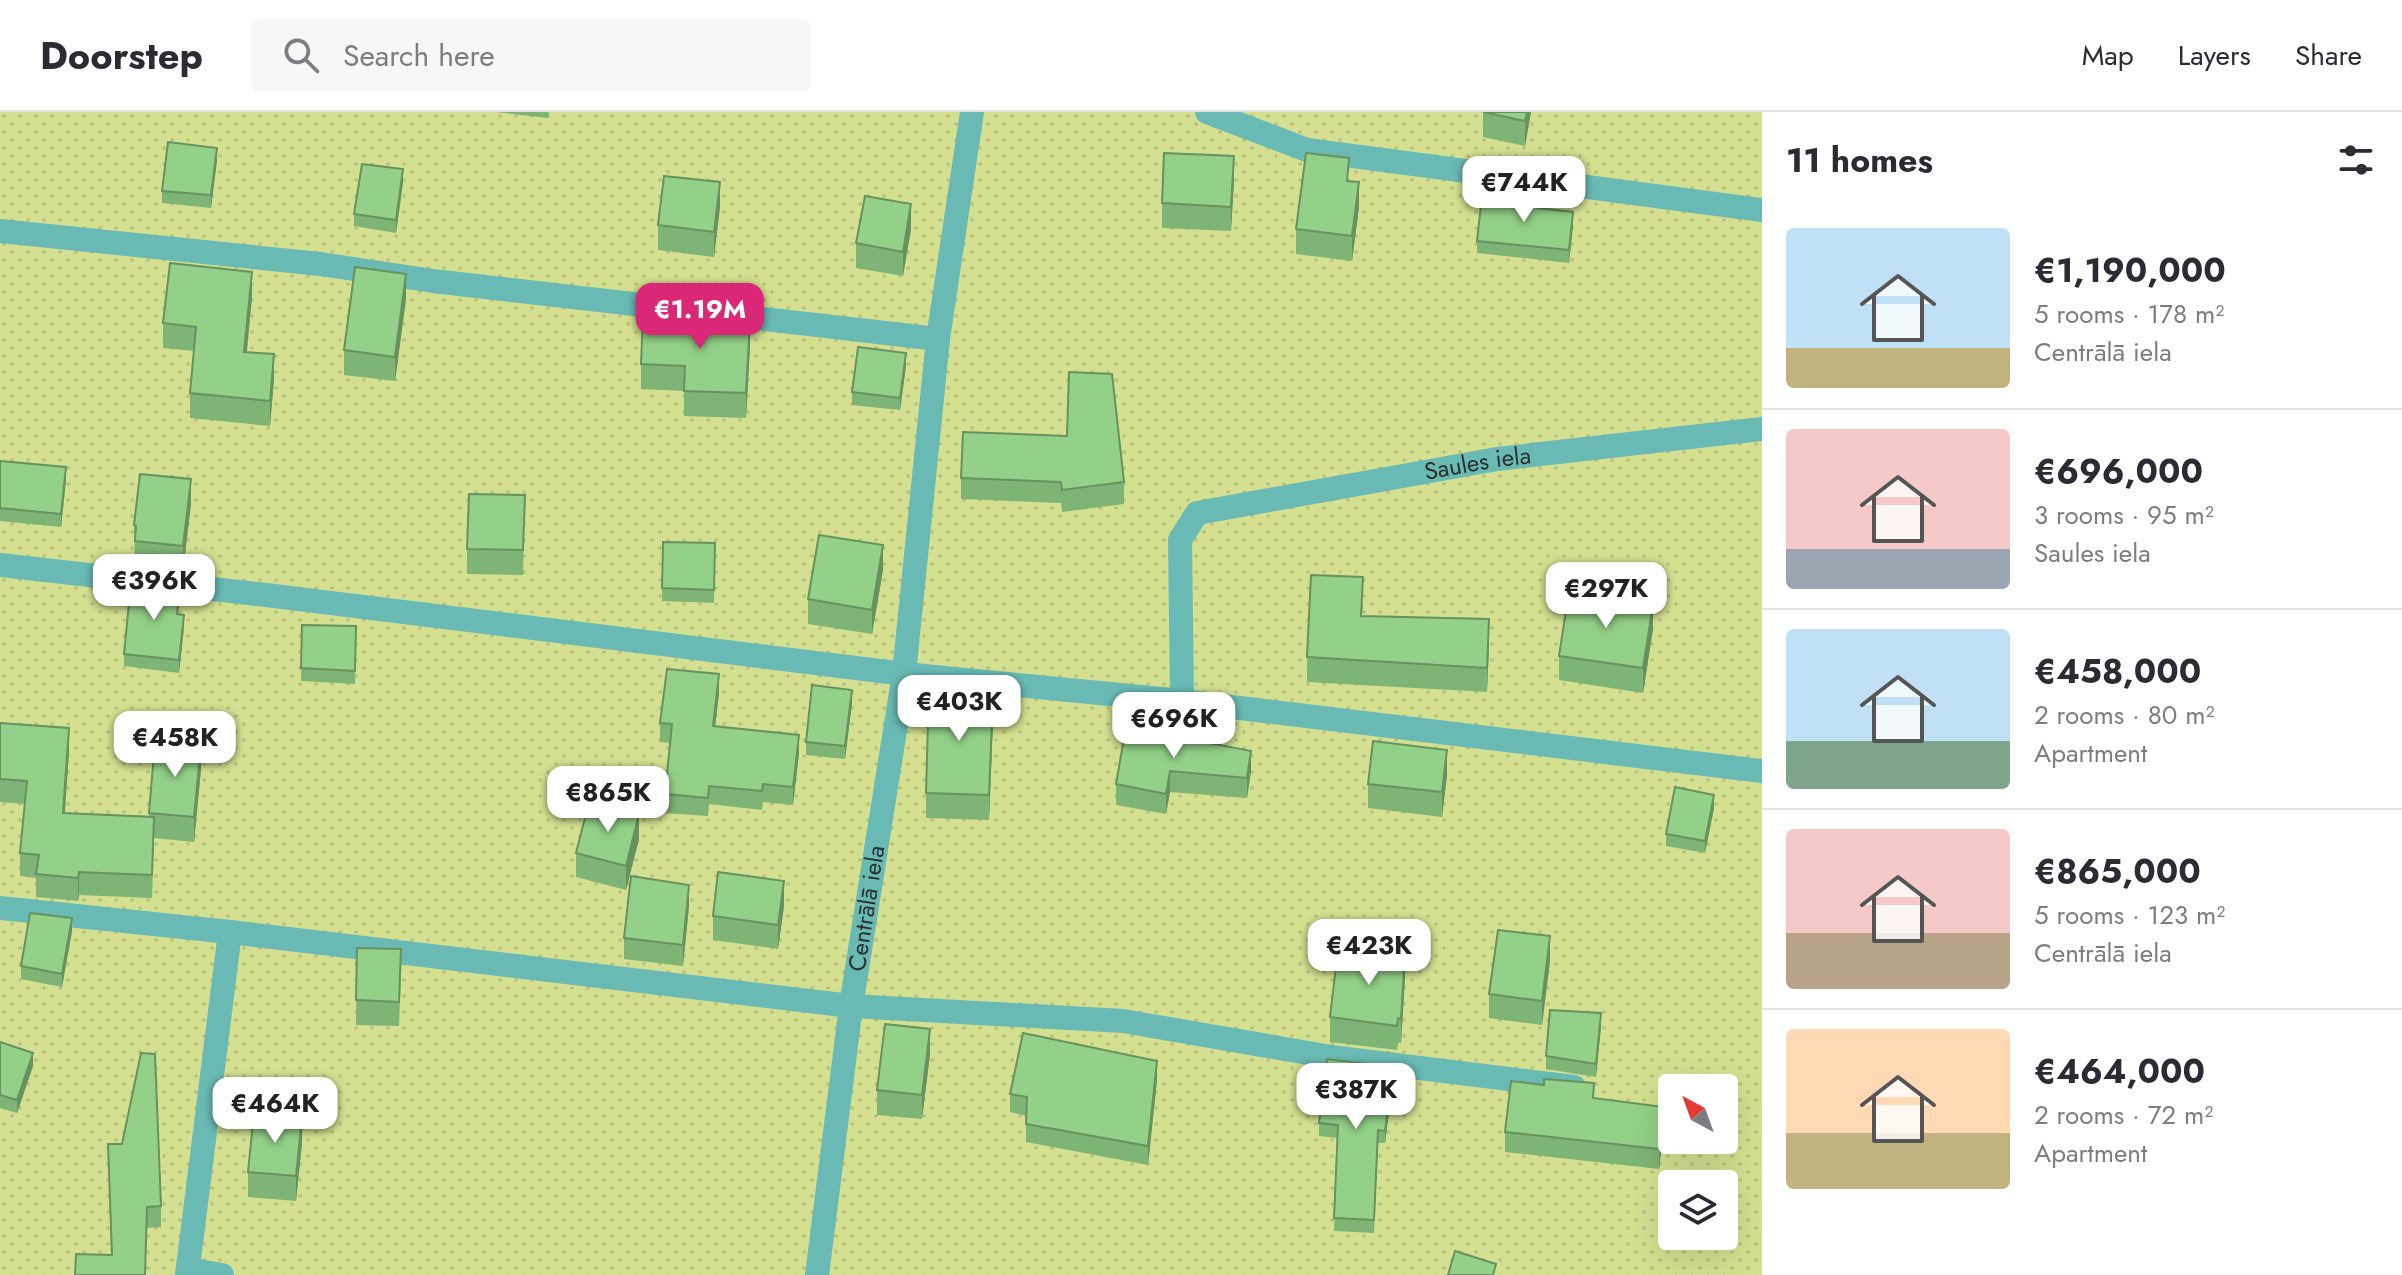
<!DOCTYPE html>
<meta charset="utf-8">
<style>
body{margin:0;font-family:Jost,sans-serif;background:#f7f7f7;color:#2b2b33;height:100vh;display:flex;flex-direction:column;font-size:30px;white-space:nowrap}
*{box-sizing:border-box;margin:0}
p{font-size:26px;color:#7c7c81}
.icon{flex:none;width:44px;height:44px;fill:none;stroke:currentColor;stroke-width:2;stroke-linecap:round;stroke-linejoin:round}
.map{position:relative;flex:1;overflow:hidden}
.side{display:flex;flex-direction:column;background:#fff;width:640px}
.side>*{flex:none}
.needle{width:52px;rotate:319deg}
.fabs{position:absolute;left:1658px;top:962px;display:grid;gap:16px}
.fabs a{display:grid;place-items:center;width:80px;height:80px;border-radius:8px;background:#fff;box-shadow:0 8px 32px #0002;font-size:40px}
.price{position:absolute;translate:-50% -68px;padding:0 18px;border-radius:16px;background:#fff;color:#222;font-size:26px;line-height:52px;filter:drop-shadow(0 2px 4px #0008)}
.price::after{content:'';position:absolute;left:50%;top:48px;width:24px;height:18px;margin-left:-12px;background:inherit;clip-path:polygon(0 0,100% 0,50% 100%)}
.price.current{background:#db2777;color:#fff}
ul{padding:0;list-style:none}
li{display:flex;align-items:center;gap:24px;height:200px;padding:0 24px}
li+li{border-top:2px solid #e1e1e2}
li span{display:grid;place-items:center;flex:none;width:224px;height:160px;border-radius:8px;color:#555}
li>.icon{margin-inline-start:auto}
span .icon{width:96px;height:96px;fill:#fffc;stroke-width:1}
li b{font-size:34px}
h2{display:flex;justify-content:space-between;align-items:center;height:96px;padding:0 24px;font-size:34px}
header{display:flex;align-items:center;gap:48px;box-sizing:border-box;height:112px;padding:0 40px;background:#fff;border-bottom:2px solid #e1e1e2}
header strong{font-size:38px}
nav{display:flex;gap:44px;margin-inline-start:auto;font-size:28px}
.search{width:560px;height:72px;background:#f7f7f7;display:flex;align-items:center;gap:20px;box-sizing:border-box;padding:0 28px;border-radius:8px;color:#7c7c81;font-size:30px}
main{display:flex;flex:1;min-height:0}
.map>svg:first-child{display:block}
</style>
<header>
<strong>Doorstep</strong>
<div class="search"><svg class="icon" aria-label="search" viewBox="0 0 24 24"><circle cx="10" cy="10" r="6"/><path d="M15 15l6 6"/></svg>Search here</div>
<nav><a>Map</a><a>Layers</a><a>Share</a></nav>
</header>
<main>
<div class="map">
<svg width="1762" height="1163" viewBox="0 0 1762 1163">
<defs>
<pattern id="garden-dots" width="8" height="8" patternUnits="userSpaceOnUse" patternTransform="scale(2)"><rect width="8" height="8" fill="#d4e090"/><path d="M2 2h.1M6 6h.1" fill="none" stroke="#b6c07c" stroke-width="1.8" stroke-linecap="round"/></pattern>
</defs>
<rect width="100%" height="100%" fill="#e0e6e3"/>
<!-- garden -->
<path fill="url(#garden-dots)" fill-rule="evenodd" d="M 0,0 L 1762,0 L 1762,1163 L 0,1163 ZM 1672,976 L 1724,976 L 1724,1028 L 1672,1028 ZM 1672,1072 L 1724,1072 L 1724,1124 L 1672,1124 Z"/>
<g fill="none" stroke-linecap="round" stroke-linejoin="round">
<!-- street -->
<g stroke="#69bab5" stroke-width="24">
<path d="M 1207,0 L 1307,38 L 1762,98"/>
<path d="M 0,119 L 320,152 L 433,169 L 938,227"/>
<path d="M 0,453 L 266,483 L 904,562 L 1182,589 L 1762,659"/>
<path id="s1" d="M 1182,589 L 1180,428 L 1197,401 L 1497,347 L 1762,317"/>
<path d="M 0,796 L 230,820 L 851,894 L 1123,909 L 1331,945 L 1574,975"/>
<path d="M 188,1157 L 222,1163"/>
<path d="M 187,1163 L 230,820"/>
<path id="s2" d="M 817,1163 L 851,894 L 904,562 L 938,227 L 972,0"/>
</g>
</g>
<!-- wall -->
<g fill="#7eb475">
<path d="M 496,0 L 549,0 L 548,6 Z"/>
<path d="M 1483,0 L 1531,0 L 1525,34 L 1483,25 Z"/>
<path d="M 217,48 L 211,96 L 162,91 L 162,79 Z"/>
<path d="M 1234,69 L 1231,119 L 1162,116 L 1162,91 Z"/>
<path d="M 1349,69 L 1359,95 L 1352,149 L 1296,142 L 1296,117 Z"/>
<path d="M 403,70 L 396,121 L 354,114 L 354,102 Z"/>
<path d="M 720,95 L 714,145 L 658,138 L 658,113 Z"/>
<path d="M 1538,96 L 1573,113 L 1569,151 L 1477,141 L 1477,129 Z"/>
<path d="M 911,117 L 903,164 L 856,156 L 856,131 Z"/>
<path d="M 252,185 L 247,240 L 274,267 L 270,314 L 190,306 L 190,281 L 194,239 L 163,236 L 163,211 Z"/>
<path d="M 406,187 L 395,269 L 344,263 L 344,238 Z"/>
<path d="M 750,233 L 746,306 L 684,304 L 684,279 L 641,277 L 641,252 Z"/>
<path d="M 906,254 L 900,298 L 852,293 L 852,280 Z"/>
<path d="M 0,349 L 66,368 L 61,415 L 0,409 Z"/>
<path d="M 961,366 L 1124,370 L 1124,392 L 1062,400 L 1061,391 L 961,387 Z"/>
<path d="M 525,383 L 523,463 L 467,462 L 467,437 Z"/>
<path d="M 191,392 L 183,459 L 135,453 L 134,413 Z"/>
<path d="M 663,430 L 715,431 L 714,491 L 662,489 Z"/>
<path d="M 883,458 L 872,522 L 808,512 L 808,487 Z"/>
<path d="M 180,488 L 178,502 L 184,515 L 179,561 L 124,554 L 124,542 Z"/>
<path d="M 1363,490 L 1362,504 L 1489,531 L 1487,580 L 1307,570 L 1307,545 Z"/>
<path d="M 302,513 L 356,514 L 355,572 L 301,569 Z"/>
<path d="M 1653,517 L 1643,581 L 1559,568 L 1559,544 Z"/>
<path d="M 719,581 L 715,614 L 799,641 L 793,693 L 763,690 L 762,698 L 709,692 L 708,704 L 665,701 L 665,682 L 670,631 L 660,630 L 660,611 Z"/>
<path d="M 852,591 L 845,647 L 806,643 L 806,630 Z"/>
<path d="M 993,608 L 989,708 L 926,706 L 926,681 Z"/>
<path d="M 0,611 L 69,639 L 65,701 L 149,704 L 155,629 L 201,657 L 194,730 L 154,726 L 152,786 L 79,783 L 78,789 L 36,785 L 36,766 L 20,764 L 20,741 L 25,692 L 0,690 Z"/>
<path d="M 1126,615 L 1251,659 L 1247,686 L 1170,680 L 1166,702 L 1116,693 L 1116,672 Z"/>
<path d="M 1447,663 L 1442,705 L 1368,696 L 1368,672 Z"/>
<path d="M 1714,696 L 1705,741 L 1666,734 L 1666,722 Z"/>
<path d="M 639,727 L 626,778 L 576,765 L 576,741 Z"/>
<path d="M 689,794 L 683,854 L 624,847 L 624,826 Z"/>
<path d="M 784,794 L 778,837 L 713,828 L 713,804 Z"/>
<path d="M 72,819 L 62,875 L 21,867 L 21,854 Z"/>
<path d="M 357,836 L 401,862 L 399,914 L 356,913 Z"/>
<path d="M 1550,849 L 1542,913 L 1489,906 L 1489,882 Z"/>
<path d="M 1405,865 L 1401,931 L 1398,931 L 1397,938 L 1330,930 L 1330,905 Z"/>
<path d="M 1601,914 L 1596,965 L 1546,957 L 1546,944 Z"/>
<path d="M 0,930 L 33,954 L 17,1001 L 0,996 Z"/>
<path d="M 930,942 L 922,1007 L 877,1003 L 877,978 Z"/>
<path d="M 1157,968 L 1148,1053 L 1026,1030 L 1026,1004 L 1010,1000 L 1010,982 Z"/>
<path d="M 1393,968 L 1385,1031 L 1378,1031 L 1374,1121 L 1334,1119 L 1338,1026 L 1319,1024 L 1319,1011 Z"/>
<path d="M 1594,987 L 1664,1015 L 1659,1057 L 1505,1040 L 1505,1020 Z"/>
<path d="M 302,1031 L 296,1089 L 248,1085 L 248,1060 Z"/>
<path d="M 108,1032 L 161,1094 L 161,1115 L 147,1116 L 111,1143 Z"/>
</g>
<!-- shaded-wall -->
<g fill="#67925f">
<path d="M 1527,0 L 1531,0 L 1525,34 L 1525,9 Z"/>
<path d="M 217,36 L 217,48 L 211,96 L 211,83 Z"/>
<path d="M 1234,44 L 1234,69 L 1231,119 L 1231,95 Z"/>
<path d="M 403,57 L 403,70 L 396,121 L 396,108 Z"/>
<path d="M 720,70 L 720,95 L 714,145 L 714,120 Z"/>
<path d="M 1359,70 L 1359,95 L 1352,149 L 1352,124 Z"/>
<path d="M 911,92 L 911,117 L 903,164 L 903,140 Z"/>
<path d="M 1573,100 L 1573,113 L 1569,151 L 1569,138 Z"/>
<path d="M 252,160 L 252,185 L 244,264 L 244,240 Z"/>
<path d="M 406,162 L 406,187 L 395,269 L 395,245 Z"/>
<path d="M 750,208 L 750,233 L 746,306 L 746,281 Z"/>
<path d="M 906,241 L 906,254 L 900,298 L 900,286 Z"/>
<path d="M 274,242 L 274,267 L 270,314 L 270,289 Z"/>
<path d="M 66,355 L 66,368 L 61,415 L 61,402 Z"/>
<path d="M 191,367 L 191,392 L 183,459 L 183,434 Z"/>
<path d="M 883,433 L 883,458 L 872,522 L 872,498 Z"/>
<path d="M 1653,492 L 1653,517 L 1643,581 L 1643,556 Z"/>
<path d="M 184,503 L 184,515 L 179,561 L 179,548 Z"/>
<path d="M 1489,507 L 1489,531 L 1487,580 L 1487,556 Z"/>
<path d="M 719,562 L 719,581 L 713,632 L 713,614 Z"/>
<path d="M 852,578 L 852,591 L 845,647 L 845,634 Z"/>
<path d="M 993,583 L 993,608 L 989,708 L 989,683 Z"/>
<path d="M 69,616 L 69,639 L 63,724 L 63,701 Z"/>
<path d="M 799,623 L 799,641 L 793,693 L 793,675 Z"/>
<path d="M 201,632 L 201,657 L 194,730 L 194,705 Z"/>
<path d="M 1447,638 L 1447,663 L 1442,705 L 1442,680 Z"/>
<path d="M 1251,639 L 1251,659 L 1247,686 L 1247,666 Z"/>
<path d="M 1170,659 L 1170,680 L 1166,702 L 1166,682 Z"/>
<path d="M 1714,683 L 1714,696 L 1705,741 L 1705,729 Z"/>
<path d="M 639,702 L 639,727 L 626,778 L 626,754 Z"/>
<path d="M 79,760 L 79,783 L 78,789 L 78,766 Z"/>
<path d="M 784,769 L 784,794 L 778,837 L 778,813 Z"/>
<path d="M 689,773 L 689,794 L 683,854 L 683,833 Z"/>
<path d="M 72,806 L 72,819 L 62,875 L 62,862 Z"/>
<path d="M 1550,824 L 1550,849 L 1542,913 L 1542,889 Z"/>
<path d="M 1405,841 L 1405,865 L 1401,931 L 1401,907 Z"/>
<path d="M 1601,901 L 1601,914 L 1596,965 L 1596,952 Z"/>
<path d="M 930,917 L 930,942 L 922,1007 L 922,983 Z"/>
<path d="M 33,941 L 33,954 L 17,1001 L 17,988 Z"/>
<path d="M 1157,949 L 1157,968 L 1148,1053 L 1148,1034 Z"/>
<path d="M 1393,955 L 1393,968 L 1385,1031 L 1385,1019 Z"/>
<path d="M 1664,995 L 1664,1015 L 1659,1057 L 1659,1037 Z"/>
<path d="M 302,1006 L 302,1031 L 296,1089 L 296,1064 Z"/>
</g>
<!-- building -->
<g fill="#93d188" stroke="#67925f" stroke-width="2">
<path d="M 1483,0 L 1527,0 L 1525,9 Z"/>
<path d="M 168,30 L 217,36 L 211,83 L 162,79 Z"/>
<path d="M 1164,41 L 1234,44 L 1231,95 L 1162,91 Z"/>
<path d="M 1306,41 L 1349,46 L 1347,69 L 1359,70 L 1352,124 L 1296,117 Z"/>
<path d="M 362,52 L 403,57 L 396,108 L 354,102 Z"/>
<path d="M 664,64 L 720,70 L 714,120 L 658,113 Z"/>
<path d="M 865,84 L 911,92 L 903,140 L 856,131 Z"/>
<path d="M 1482,84 L 1538,91 L 1538,96 L 1573,100 L 1569,138 L 1477,129 Z"/>
<path d="M 170,151 L 252,160 L 244,240 L 274,242 L 270,289 L 190,281 L 196,215 L 163,211 Z"/>
<path d="M 355,155 L 406,162 L 395,245 L 344,238 Z"/>
<path d="M 643,204 L 750,208 L 746,281 L 684,279 L 685,254 L 641,252 Z"/>
<path d="M 858,235 L 906,241 L 900,286 L 852,280 Z"/>
<path d="M 1069,260 L 1112,262 L 1124,370 L 1062,378 L 1061,370 L 961,366 L 963,320 L 1067,324 Z"/>
<path d="M 0,349 L 66,355 L 61,402 L 0,396 Z"/>
<path d="M 140,362 L 191,367 L 183,434 L 135,429 L 136,414 L 134,413 Z"/>
<path d="M 469,382 L 525,383 L 523,438 L 467,437 Z"/>
<path d="M 819,423 L 883,433 L 872,498 L 808,487 Z"/>
<path d="M 663,430 L 715,431 L 714,478 L 662,476 Z"/>
<path d="M 1311,463 L 1363,465 L 1361,504 L 1489,507 L 1487,556 L 1307,545 Z"/>
<path d="M 131,470 L 180,476 L 177,502 L 184,503 L 179,548 L 124,542 Z"/>
<path d="M 1569,480 L 1653,492 L 1643,556 L 1559,544 Z"/>
<path d="M 302,513 L 356,514 L 355,559 L 301,556 Z"/>
<path d="M 667,557 L 719,562 L 713,614 L 799,623 L 793,675 L 763,672 L 762,679 L 709,674 L 708,686 L 665,682 L 672,612 L 660,611 Z"/>
<path d="M 812,573 L 852,578 L 845,634 L 806,630 Z"/>
<path d="M 929,576 L 993,583 L 989,683 L 926,681 Z"/>
<path d="M 0,611 L 69,616 L 63,701 L 154,705 L 152,763 L 79,760 L 78,766 L 36,762 L 39,743 L 20,741 L 27,669 L 0,667 Z"/>
<path d="M 1126,615 L 1251,639 L 1247,666 L 1170,659 L 1166,682 L 1116,672 Z"/>
<path d="M 155,629 L 201,632 L 194,705 L 149,701 Z"/>
<path d="M 1373,629 L 1447,638 L 1442,680 L 1368,672 Z"/>
<path d="M 1675,675 L 1714,683 L 1705,729 L 1666,722 Z"/>
<path d="M 589,690 L 639,702 L 626,754 L 576,741 Z"/>
<path d="M 718,760 L 784,769 L 778,813 L 713,804 Z"/>
<path d="M 631,764 L 689,773 L 683,833 L 624,826 Z"/>
<path d="M 30,801 L 72,806 L 62,862 L 21,854 Z"/>
<path d="M 1498,818 L 1550,824 L 1542,889 L 1489,882 Z"/>
<path d="M 357,836 L 401,837 L 399,890 L 356,888 Z"/>
<path d="M 1338,837 L 1405,841 L 1401,907 L 1398,906 L 1397,914 L 1330,905 Z"/>
<path d="M 1550,898 L 1601,901 L 1596,952 L 1546,944 Z"/>
<path d="M 885,912 L 930,917 L 922,983 L 877,978 Z"/>
<path d="M 1023,921 L 1157,949 L 1148,1034 L 1026,1012 L 1027,985 L 1010,982 Z"/>
<path d="M 0,930 L 33,941 L 17,988 L 0,983 Z"/>
<path d="M 141,941 L 155,942 L 161,1094 L 147,1095 L 145,1163 L 75,1163 L 76,1142 L 112,1143 L 108,1032 L 122,1032 Z"/>
<path d="M 1327,947 L 1393,955 L 1385,1019 L 1378,1018 L 1374,1108 L 1334,1106 L 1338,1013 L 1319,1011 Z"/>
<path d="M 1544,967 L 1594,971 L 1593,986 L 1664,995 L 1659,1037 L 1505,1020 L 1511,969 L 1544,973 Z"/>
<path d="M 254,1001 L 302,1006 L 296,1064 L 248,1060 Z"/>
<path d="M 1455,1139 L 1496,1152 L 1493,1163 L 1448,1163 Z"/>
</g>
<g text-anchor="middle" stroke-width="8" stroke-linejoin="round" paint-order="stroke">
<!-- street labels -->
<g font-size="24" fill="#2d2f2e" stroke="#edf3f0">
<text dy="8" stroke="none"><textPath href="#s1" startOffset="478">Saules iela</textPath></text>
<text dy="8" stroke="none"><textPath href="#s2" startOffset="370">Centrālā iela</textPath></text>
</g>
</g>
</svg>
<div class="fabs">
<a><svg class="needle" viewBox="-14 -14 28 28"><path d="M0-13l5 13h-10z" fill="#e53935"/><path d="M0 13l5-13h-10z" fill="#7c7c81"/></svg></a>
<a><svg class="icon" aria-label="layers" viewBox="0 0 24 24"><path d="M12 4l9 5-9 5-9-5zM3 14l9 5 9-5"/></svg></a>
</div>
<b class="price" style="left:1524px;top:112px">€744K</b>
<b class="price current" style="left:700px;top:239px">€1.19M</b>
<b class="price" style="left:154px;top:510px">€396K</b>
<b class="price" style="left:1606px;top:518px">€297K</b>
<b class="price" style="left:959px;top:631px">€403K</b>
<b class="price" style="left:1174px;top:648px">€696K</b>
<b class="price" style="left:175px;top:667px">€458K</b>
<b class="price" style="left:608px;top:722px">€865K</b>
<b class="price" style="left:1369px;top:875px">€423K</b>
<b class="price" style="left:1356px;top:1019px">€387K</b>
<b class="price" style="left:275px;top:1033px">€464K</b>
</div>
<section class="side">
<h2>11 homes<svg class="icon" aria-label="filters" viewBox="0 0 24 24"><path d="M4 7h16M4 17h16"/><circle cx="9" cy="7" r="2"/><circle cx="15" cy="17" r="2"/></svg></h2>
<ul>
<li><span style="background:linear-gradient(#bfe0f5 75%,#c2b280 0)"><svg class="icon" aria-label="home" viewBox="0 0 24 24"><path d="M3 11l9-7 9 7M6 9v11h12V9"/></svg></span><div><b>€1,190,000</b><p>5 rooms · 178 m²</p><p>Centrālā iela</p></div></li>
<li><span style="background:linear-gradient(#f6c9c9 75%,#9aa5b1 0)"><svg class="icon" aria-label="home" viewBox="0 0 24 24"><path d="M3 11l9-7 9 7M6 9v11h12V9"/></svg></span><div><b>€696,000</b><p>3 rooms · 95 m²</p><p>Saules iela</p></div></li>
<li><span style="background:linear-gradient(#bfe0f5 70%,#7fa58c 0)"><svg class="icon" aria-label="home" viewBox="0 0 24 24"><path d="M3 11l9-7 9 7M6 9v11h12V9"/></svg></span><div><b>€458,000</b><p>2 rooms · 80 m²</p><p>Apartment</p></div></li>
<li><span style="background:linear-gradient(#f6c9c9 65%,#b9a48a 0)"><svg class="icon" aria-label="home" viewBox="0 0 24 24"><path d="M3 11l9-7 9 7M6 9v11h12V9"/></svg></span><div><b>€865,000</b><p>5 rooms · 123 m²</p><p>Centrālā iela</p></div></li>
<li><span style="background:linear-gradient(#ffd9b3 65%,#c2b280 0)"><svg class="icon" aria-label="home" viewBox="0 0 24 24"><path d="M3 11l9-7 9 7M6 9v11h12V9"/></svg></span><div><b>€464,000</b><p>2 rooms · 72 m²</p><p>Apartment</p></div></li>
</ul>
</section>
</main>
